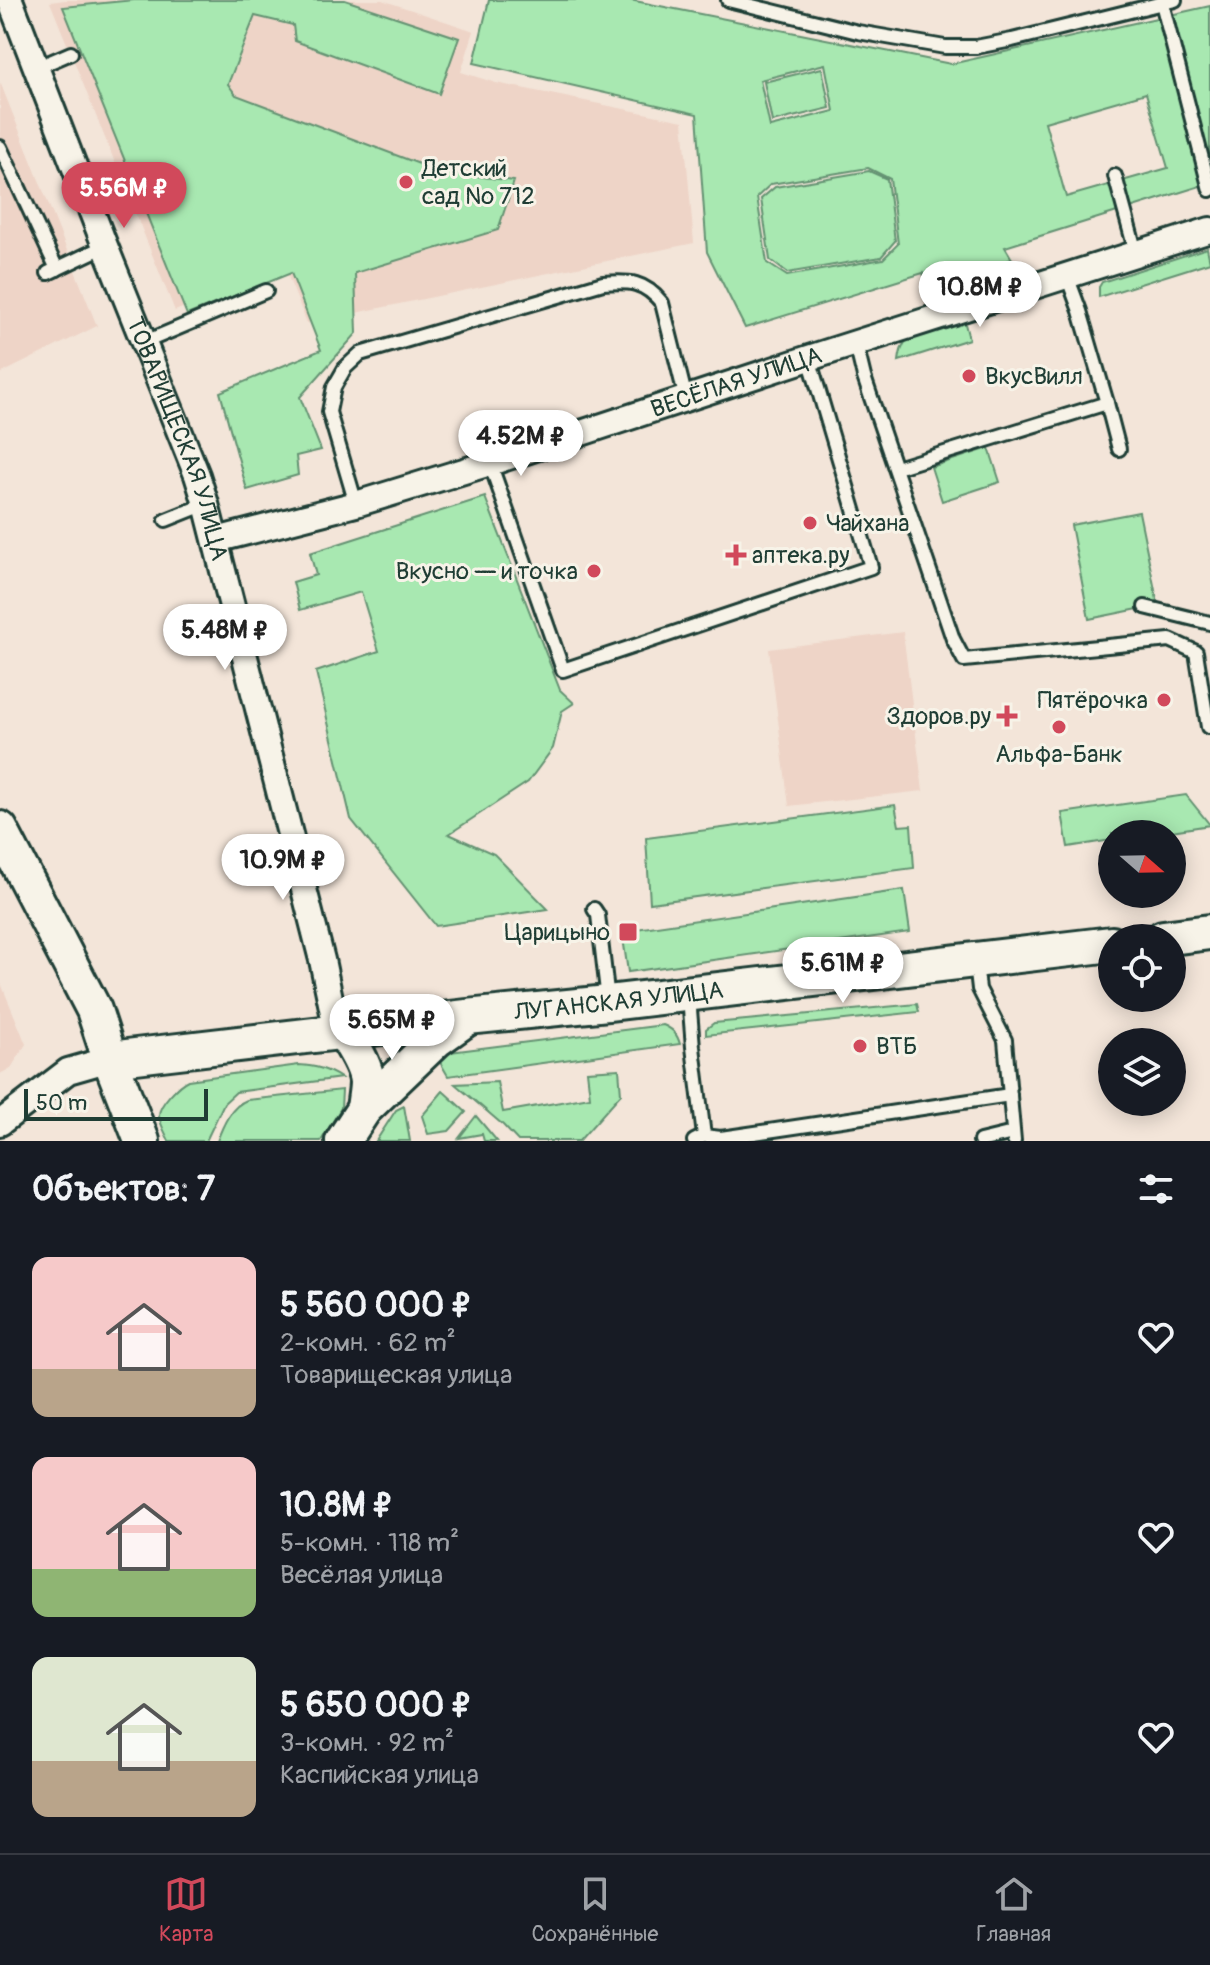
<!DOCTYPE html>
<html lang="ru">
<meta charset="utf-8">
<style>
body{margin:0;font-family:Pangolin,sans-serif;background:#20242c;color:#f1f3f6;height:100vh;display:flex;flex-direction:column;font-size:30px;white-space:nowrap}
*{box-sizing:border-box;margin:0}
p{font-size:26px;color:#9ea1a6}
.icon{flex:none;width:44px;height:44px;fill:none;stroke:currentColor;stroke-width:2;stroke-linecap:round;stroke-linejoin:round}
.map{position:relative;height:1141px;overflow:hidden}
.details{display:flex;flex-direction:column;background:#171b24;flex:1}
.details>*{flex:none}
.needle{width:52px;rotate:110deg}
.buttons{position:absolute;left:1098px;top:820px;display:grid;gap:16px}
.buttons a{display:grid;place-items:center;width:88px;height:88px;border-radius:50%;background:#171b24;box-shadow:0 4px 20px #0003;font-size:40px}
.scale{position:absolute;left:24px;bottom:20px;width:184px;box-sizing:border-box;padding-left:8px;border:4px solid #1f3d34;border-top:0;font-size:22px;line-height:28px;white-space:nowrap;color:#1f3d34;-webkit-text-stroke:6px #f7f3e8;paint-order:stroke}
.price{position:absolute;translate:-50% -68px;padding:0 18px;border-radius:28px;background:#fff;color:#222;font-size:26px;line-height:52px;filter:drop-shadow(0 2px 4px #0008)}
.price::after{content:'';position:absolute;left:50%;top:48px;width:24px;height:18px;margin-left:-12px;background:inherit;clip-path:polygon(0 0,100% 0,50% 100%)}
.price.selected{background:#d1495b;color:#fff}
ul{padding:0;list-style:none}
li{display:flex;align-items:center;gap:24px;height:200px;padding:0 32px}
li span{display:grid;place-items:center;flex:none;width:224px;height:160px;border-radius:16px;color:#555}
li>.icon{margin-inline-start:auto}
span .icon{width:96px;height:96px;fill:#fffc;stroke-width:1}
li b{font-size:34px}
h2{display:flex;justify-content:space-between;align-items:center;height:96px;padding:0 32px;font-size:34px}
.tabs{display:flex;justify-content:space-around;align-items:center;height:112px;border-top:2px solid #363941;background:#171b24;font-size:22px;color:#9ea1a6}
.tabs a{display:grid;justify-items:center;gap:4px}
.tabs .selected{color:#d1495b}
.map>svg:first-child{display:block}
</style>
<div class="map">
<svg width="1210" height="1141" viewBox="0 0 1210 1141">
<rect width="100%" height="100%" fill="#f3e5d9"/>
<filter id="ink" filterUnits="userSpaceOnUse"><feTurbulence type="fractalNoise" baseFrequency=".0125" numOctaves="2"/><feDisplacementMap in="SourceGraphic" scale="16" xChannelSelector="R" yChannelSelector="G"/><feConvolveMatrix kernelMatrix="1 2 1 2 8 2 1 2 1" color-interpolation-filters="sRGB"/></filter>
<g filter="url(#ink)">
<!-- built -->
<g fill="#eed4c7">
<path d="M 65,0 L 382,0 L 474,31 L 461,72 L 496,83 L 683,121 L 694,243 L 307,323 L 284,267 L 175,311 L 50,2 Z"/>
<path d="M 0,82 L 97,326 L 0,374 Z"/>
<path d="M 903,632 L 923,791 L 789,806 L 769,649 Z"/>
<path d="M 0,981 L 26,1044 L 11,1068 L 0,1074 Z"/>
</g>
<!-- green -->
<g fill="#a8e8b1" stroke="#649272" stroke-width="2" fill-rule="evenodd">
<path d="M 134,0 L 345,0 L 459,38 L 439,94 L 295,41 L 293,25 L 255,16 L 228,84 L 236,95 L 438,171 L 514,181 L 498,230 L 355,273 L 357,333 L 300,397 L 321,450 L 296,456 L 298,475 L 247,490 L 220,392 L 321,350 L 291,273 L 187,315 L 63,7 Z"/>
<path d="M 489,0 L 630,0 L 951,64 L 1210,6 L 1210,183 L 1005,247 L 1012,259 L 940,284 L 945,266 L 933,270 L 928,288 L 923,273 L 745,328 L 707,252 L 697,114 L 474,63 ZM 825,64 L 834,111 L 770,127 L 760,80 ZM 1146,93 L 1168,168 L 1066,197 L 1045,122 ZM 868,168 L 890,179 L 898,244 L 883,259 L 787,276 L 767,263 L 757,197 L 771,184 Z"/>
<path d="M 822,68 L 830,108 L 772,122 L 764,82 Z"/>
<path d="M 869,171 L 887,179 L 895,241 L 881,257 L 787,273 L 770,260 L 761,199 L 775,187 Z"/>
<path d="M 1207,248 L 1210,262 L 1099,297 L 1099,287 L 1102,282 Z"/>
<path d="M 964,320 L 969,339 L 899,361 C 900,354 901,347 906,341 C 916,330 949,325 964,320 Z"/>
<path d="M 989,448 L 1000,482 L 942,501 L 931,467 Z"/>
<path d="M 485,497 L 560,690 L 574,703 L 562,711 L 553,748 L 528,782 L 449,834 L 494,854 L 548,909 L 436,926 L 351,819 L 316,672 L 379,651 L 361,592 L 300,610 L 293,582 L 316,575 L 310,553 Z"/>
<path d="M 1139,512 L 1158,605 L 1089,619 L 1071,525 Z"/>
<path d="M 1186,795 L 1210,825 L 1152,834 L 1112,834 L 1112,840 L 1068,847 L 1062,813 Z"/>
<path d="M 895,805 L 899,826 L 911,825 L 914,868 L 650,903 L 646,838 Z"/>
<path d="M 904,890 L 910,932 L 628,972 L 622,931 Z"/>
<path d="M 917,1004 L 919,1012 L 706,1035 L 706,1029 L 714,1023 Z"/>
<path d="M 663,1025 C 673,1029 677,1034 680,1044 L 448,1076 L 437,1057 L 450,1052 Z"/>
<path d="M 299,1065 C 316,1066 327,1069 341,1078 L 236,1092 L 224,1103 L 206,1141 L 169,1141 C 166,1134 160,1124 159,1116 C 158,1105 179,1084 188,1080 Z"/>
<path d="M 619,1069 L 621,1094 L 579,1141 L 518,1141 L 503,1125 L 455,1084 L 497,1082 L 503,1112 L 590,1097 L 587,1071 Z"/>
<path d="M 342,1090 L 341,1108 L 321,1141 L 217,1141 C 223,1125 231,1106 247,1100 Z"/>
<path d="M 443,1091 L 466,1112 L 449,1131 L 428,1134 L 422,1116 Z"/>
<path d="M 404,1106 L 410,1141 L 376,1141 L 396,1110 Z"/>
<path d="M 476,1116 L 497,1141 L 484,1141 L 482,1134 L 459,1138 Z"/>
</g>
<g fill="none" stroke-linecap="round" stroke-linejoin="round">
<!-- lane casing -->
<g stroke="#1f3d34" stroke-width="18">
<g id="lane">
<path d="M 728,0 L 858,32 L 945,47 L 976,47 L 1012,40 L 1175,0"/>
<path d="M 1162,3 L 1210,190"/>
<path d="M 36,68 L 71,53"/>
<path d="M 0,147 L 57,269"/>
<path d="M 1115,176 L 1136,253"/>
<path d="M 48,273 L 105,246"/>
<path d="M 145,342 L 266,291"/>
<path d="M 856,344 L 864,377 L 953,639 L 964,660 L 1170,640 L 1196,652 L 1208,727"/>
<path d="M 1107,403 L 1119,449"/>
<path d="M 490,463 L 563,670 L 871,567 L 809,358"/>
<path d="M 896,468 L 1107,403 L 1080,311 L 1067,276"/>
<path d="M 356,504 L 329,412 L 334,387 L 345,368 L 360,354 L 603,283 C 630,281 644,281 662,303 L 686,399"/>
<path d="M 166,520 L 206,504"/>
<path d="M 1145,607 L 1210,623"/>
<path d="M 594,909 L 598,915 L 608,1000"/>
<path d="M 976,963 L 979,989 L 1005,1040 L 1014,1141"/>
<path d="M 689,997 L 693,1047 L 704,1136"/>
<path d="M 694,1141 L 704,1136 L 721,1138 L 1010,1095"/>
<path d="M 980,1141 L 1013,1133"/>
</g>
</g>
<!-- street casing -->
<g stroke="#1f3d34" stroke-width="30">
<g id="street">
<path id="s1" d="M 10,0 L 105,246 L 197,475 L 206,504 L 322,960 L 337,1032"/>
<path id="s2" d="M 216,540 L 356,504 L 490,463 L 809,358 L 1210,230"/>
<path d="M 0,1123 L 68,1071 L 110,1059"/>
</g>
</g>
<!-- secondary casing -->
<g stroke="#1f3d34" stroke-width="40">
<g id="secondary">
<path d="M 0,829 L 94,1010 L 110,1059 L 142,1141"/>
<path d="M 1163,938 L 1210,932"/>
<path d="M 344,1032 C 352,1046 366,1065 367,1082 C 367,1090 365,1100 364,1109"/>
<path id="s3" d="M 110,1059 L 467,1017 L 608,1003 L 1112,944"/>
<path d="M 343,1141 L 364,1109 L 436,1040 L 467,1018"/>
</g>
</g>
<!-- lane -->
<use href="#lane" stroke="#f7f3e8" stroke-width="12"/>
<!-- street -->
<use href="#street" stroke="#f7f3e8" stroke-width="24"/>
<!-- secondary -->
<use href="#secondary" stroke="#f7f3e8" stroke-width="34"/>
</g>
</g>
<!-- markers -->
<g fill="#d1495b" stroke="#f7f3e8" stroke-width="3">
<circle cx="406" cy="182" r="8"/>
<circle cx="969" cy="376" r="8"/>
<circle cx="810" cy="523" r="8"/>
<path d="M732 543h8v8h8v8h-8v8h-8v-8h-8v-8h8z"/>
<circle cx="594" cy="571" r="8"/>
<circle cx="1164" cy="700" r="8"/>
<path d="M1003 704h8v8h8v8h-8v8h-8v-8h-8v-8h8z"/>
<circle cx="1059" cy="727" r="8"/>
<rect x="618" y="922" width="20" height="20" rx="4"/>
<circle cx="860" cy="1046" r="8"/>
</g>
<g text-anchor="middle" stroke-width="6" stroke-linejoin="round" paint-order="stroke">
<!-- poi labels -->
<g font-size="24" fill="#1f3d34" stroke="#f7f3e8" text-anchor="start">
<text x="422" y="176">Детский<tspan x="422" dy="28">сад № 712</tspan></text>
<text x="985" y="384">ВкусВилл</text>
<text x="826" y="531">Чайхана</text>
<text x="752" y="563">аптека.ру</text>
<text x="578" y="579" text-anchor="end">Вкусно — и точка</text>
<text x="1148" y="708" text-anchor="end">Пятёрочка</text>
<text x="991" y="724" text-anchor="end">Здоров.ру</text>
<text x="1059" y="762" text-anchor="middle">Альфа-Банк</text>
<text x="610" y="940" text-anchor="end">Царицыно</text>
<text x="876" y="1054">ВТБ</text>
</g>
<!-- street labels -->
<g font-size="24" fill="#1f3d34" stroke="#f7f3e8">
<text dy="8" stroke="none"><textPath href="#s2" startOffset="544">ВЕСЁЛАЯ УЛИЦА</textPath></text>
<text dy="8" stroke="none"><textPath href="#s1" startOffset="470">ТОВАРИЩЕСКАЯ УЛИЦА</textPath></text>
<text dy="8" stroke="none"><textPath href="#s3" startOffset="512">ЛУГАНСКАЯ УЛИЦА</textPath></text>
</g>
</g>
</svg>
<div class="buttons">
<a><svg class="needle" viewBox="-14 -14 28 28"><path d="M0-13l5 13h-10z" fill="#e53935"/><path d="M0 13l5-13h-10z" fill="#9ea1a6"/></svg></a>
<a><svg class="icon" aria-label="locate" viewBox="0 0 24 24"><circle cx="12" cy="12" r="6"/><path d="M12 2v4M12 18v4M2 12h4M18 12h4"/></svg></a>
<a><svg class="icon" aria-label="layers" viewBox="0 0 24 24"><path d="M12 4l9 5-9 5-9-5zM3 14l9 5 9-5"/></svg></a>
</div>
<div class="scale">50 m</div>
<b class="price selected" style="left:124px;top:230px">5.56M ₽</b>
<b class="price" style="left:980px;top:329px">10.8M ₽</b>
<b class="price" style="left:521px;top:478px">4.52M ₽</b>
<b class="price" style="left:225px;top:672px">5.48M ₽</b>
<b class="price" style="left:283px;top:902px">10.9M ₽</b>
<b class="price" style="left:843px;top:1005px">5.61M ₽</b>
<b class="price" style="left:392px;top:1062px">5.65M ₽</b>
</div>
<section class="details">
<h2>Объектов: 7<svg class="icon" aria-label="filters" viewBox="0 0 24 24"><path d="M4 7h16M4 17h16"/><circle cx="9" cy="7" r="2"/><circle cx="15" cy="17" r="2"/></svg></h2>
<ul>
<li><span style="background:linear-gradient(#f6c9c9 70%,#b9a48a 0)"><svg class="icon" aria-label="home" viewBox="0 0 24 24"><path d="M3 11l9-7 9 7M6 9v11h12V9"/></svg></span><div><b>5 560 000 ₽</b><p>2-комн. · 62 m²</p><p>Товарищеская улица</p></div><svg class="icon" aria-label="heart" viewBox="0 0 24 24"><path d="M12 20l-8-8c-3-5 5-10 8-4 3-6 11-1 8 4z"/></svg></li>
<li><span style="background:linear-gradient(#f6c9c9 70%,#8fb573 0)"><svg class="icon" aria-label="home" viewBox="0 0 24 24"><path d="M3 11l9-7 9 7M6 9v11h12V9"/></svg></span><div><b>10.8M ₽</b><p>5-комн. · 118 m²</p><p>Весёлая улица</p></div><svg class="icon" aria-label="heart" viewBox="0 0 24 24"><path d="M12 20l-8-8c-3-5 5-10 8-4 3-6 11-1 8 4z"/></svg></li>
<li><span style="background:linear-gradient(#dfe7d0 65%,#b9a48a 0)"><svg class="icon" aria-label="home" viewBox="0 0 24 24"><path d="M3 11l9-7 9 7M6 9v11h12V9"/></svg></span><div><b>5 650 000 ₽</b><p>3-комн. · 92 m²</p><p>Каспийская улица</p></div><svg class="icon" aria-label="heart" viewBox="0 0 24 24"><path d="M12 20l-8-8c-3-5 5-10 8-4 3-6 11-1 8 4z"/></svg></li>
</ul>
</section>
<nav class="tabs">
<a class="selected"><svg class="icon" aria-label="map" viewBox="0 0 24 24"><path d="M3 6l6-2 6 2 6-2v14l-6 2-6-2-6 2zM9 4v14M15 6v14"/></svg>Карта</a>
<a><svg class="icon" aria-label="saved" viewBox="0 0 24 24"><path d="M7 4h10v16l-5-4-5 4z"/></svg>Сохранённые</a>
<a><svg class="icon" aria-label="home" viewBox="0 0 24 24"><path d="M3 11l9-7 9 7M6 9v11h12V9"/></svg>Главная</a>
</nav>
